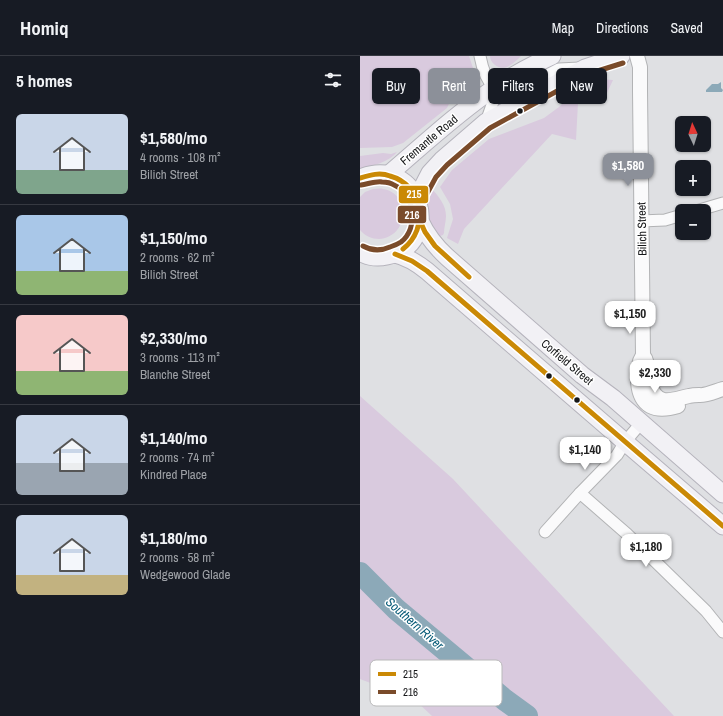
<!DOCTYPE html>
<meta charset="utf-8">
<style>
body{margin:0;font-family:"Archivo Narrow",sans-serif;background:#242831;color:#f1f3f6;height:100vh;display:flex;flex-direction:column;font-size:15px;white-space:nowrap}
*{box-sizing:border-box;margin:0}
p{font-size:13px;color:#9ea1a6}
.icon{flex:none;width:22px;height:22px;fill:none;stroke:currentColor;stroke-width:2;stroke-linecap:round;stroke-linejoin:round}
.map{position:relative;flex:1;overflow:hidden}
.details{display:flex;flex-direction:column;background:#171b24;width:360px}
.details>*{flex:none}
.top-card{position:absolute;left:12px;top:12px;width:291px;height:36px;display:flex;gap:8px}
.needle{width:26px;rotate:356deg}
.fabs{position:absolute;left:315px;top:60px;display:grid;gap:8px}
.fabs a{display:grid;place-items:center;width:36px;height:36px;border-radius:6px;background:#171b24;box-shadow:0 1px 3px #0004;font-size:20px}
.price{position:absolute;translate:-50% -34px;padding:0 9px;border-radius:8px;background:#fff;color:#222;font-size:13px;line-height:26px;filter:drop-shadow(0 1px 2px #0008)}
.price::after{content:'';position:absolute;left:50%;top:24px;width:12px;height:9px;margin-left:-6px;background:inherit;clip-path:polygon(0 0,100% 0,50% 100%)}
.price.on{background:#8c9099;color:#fff}
ul{padding:0;list-style:none}
li{display:flex;align-items:center;gap:12px;height:100px;padding:0 16px}
li+li{border-top:1px solid #363941}
li span{display:grid;place-items:center;flex:none;width:112px;height:80px;border-radius:6px;color:#555}
li>.icon{margin-inline-start:auto}
span .icon{width:48px;height:48px;fill:#fffc;stroke-width:1}
li b{font-size:17px}
h2{display:flex;justify-content:space-between;align-items:center;height:48px;padding:0 16px;font-size:17px}
.pill{padding:0 14px;border-radius:6px;background:#171b24;box-shadow:0 1px 3px #0004;font-size:14px;line-height:36px}
.pill.on{background:#8c9099;color:#fff}
header{display:flex;align-items:center;gap:24px;box-sizing:border-box;height:56px;padding:0 20px;background:#171b24;border-bottom:1px solid #363941}
header strong{font-size:19px}
nav{display:flex;gap:22px;margin-inline-start:auto;font-size:14px}
main{display:flex;flex:1;min-height:0}
.map>svg:first-child{display:block}
</style>
<header>
<strong>Homiq</strong>
<nav><a>Map</a><a>Directions</a><a>Saved</a></nav>
</header>
<main>
<section class="details">
<h2>5 homes<svg class="icon" aria-label="filters" viewBox="0 0 24 24"><path d="M4 7h16M4 17h16"/><circle cx="9" cy="7" r="2"/><circle cx="15" cy="17" r="2"/></svg></h2>
<ul>
<li><span style="background:linear-gradient(#c9d6e8 70%,#7fa58c 0)"><svg class="icon" aria-label="home" viewBox="0 0 24 24"><path d="M3 11l9-7 9 7M6 9v11h12V9"/></svg></span><div><b>$1,580/mo</b><p>4 rooms · 108 m²</p><p>Bilich Street</p></div></li>
<li><span style="background:linear-gradient(#a9c7e8 70%,#8fb573 0)"><svg class="icon" aria-label="home" viewBox="0 0 24 24"><path d="M3 11l9-7 9 7M6 9v11h12V9"/></svg></span><div><b>$1,150/mo</b><p>2 rooms · 62 m²</p><p>Bilich Street</p></div></li>
<li><span style="background:linear-gradient(#f6c9c9 70%,#8fb573 0)"><svg class="icon" aria-label="home" viewBox="0 0 24 24"><path d="M3 11l9-7 9 7M6 9v11h12V9"/></svg></span><div><b>$2,330/mo</b><p>3 rooms · 113 m²</p><p>Blanche Street</p></div></li>
<li><span style="background:linear-gradient(#c9d6e8 60%,#9aa5b1 0)"><svg class="icon" aria-label="home" viewBox="0 0 24 24"><path d="M3 11l9-7 9 7M6 9v11h12V9"/></svg></span><div><b>$1,140/mo</b><p>2 rooms · 74 m²</p><p>Kindred Place</p></div></li>
<li><span style="background:linear-gradient(#c9d6e8 75%,#c2b280 0)"><svg class="icon" aria-label="home" viewBox="0 0 24 24"><path d="M3 11l9-7 9 7M6 9v11h12V9"/></svg></span><div><b>$1,180/mo</b><p>2 rooms · 58 m²</p><p>Wedgewood Glade</p></div></li>
</ul>
</section>
<div class="map">
<svg width="363" height="660" viewBox="0 0 363 660">
<rect width="100%" height="100%" fill="#dfe0e3"/>
<!-- green -->
<g fill="#d9cade">
<path d="M 0,0 L 109,0 L 113,12 L 106,20 L 93,39 L 87,52 L 43,87 L 32,91 L 0,92 Z"/>
<path d="M 130,0 L 161,0 C 157,4 152,9 147,11 C 140,14 130,8 130,0 Z"/>
<path d="M 239,23 L 253,24 L 246,39 L 232,46 L 218,47 L 216,84 L 192,78 L 104,173 L 98,188 L 87,182 L 93,163 L 90,148 L 80,131 L 92,114 L 129,83 L 184,62 L 199,51 L 212,38 L 226,29 Z"/>
<path d="M 37,96 C 29,106 12,110 0,113 L 0,100 L 23,97 L 31,98 Z"/>
<path d="M 13,133 C 16,133 20,132 23,133 C 52,138 49,181 19,183 C 12,183 5,180 0,174 L 0,141 L 5,136 Z"/>
<path d="M 70,133 L 72,133 C 79,141 86,149 86,160 C 86,166 84,171 84,177 L 83,179 L 80,180 C 75,174 69,168 67,161 C 65,152 66,141 70,133 Z"/>
<path d="M 0,340 L 93,423 L 314,660 L 72,660 L 55,644 L 0,623 Z"/>
</g>
<!-- water -->
<path fill="#8ca9b8" d="M 361,26 L 361,32 L 363,34 L 362,36 L 346,36 L 346,34 L 352,28 L 358,28 Z"/>
<g fill="none" stroke-linecap="round" stroke-linejoin="round">
<!-- river -->
<path stroke="#8ca9b8" stroke-width="22" d="M 0,517 L 36,553 L 145,644 L 167,660"/>
<!-- minor casing -->
<g stroke="#b2b3b5" stroke-width="13">
<g id="minor">
<path d="M 120,0 C 122,11 127,25 135,33 C 139,35 143,38 147,40 L 199,13 L 220,12"/>
<path d="M 126,66 L 133,46 L 134,32"/>
<path d="M 336,155 L 363,147"/>
<path d="M 281,165 L 305,164 L 322,159"/>
<path d="M 220,437 L 267,478 L 346,555 L 363,576"/>
<path d="M 185,476 L 220,437 L 257,399 L 265,386 L 281,367"/>
</g>
</g>
<!-- tertiary casing -->
<g stroke="#b2b3b5" stroke-width="16">
<g id="tertiary">
<path d="M 277,0 L 280,11 L 280,35 L 283,299 C 290,308 286,319 290,329 C 298,352 313,343 329,340 C 333,339 335,339 339,339 C 345,340 356,335 363,333"/>
<path d="M 283,299 C 278,307 277,316 278,326 C 280,351 295,357 318,350"/>
</g>
</g>
<!-- primary casing -->
<g stroke="#b5b3bc" stroke-width="19">
<g id="primary">
<path d="M 28,119 C 62,90 96,58 133,33 C 151,20 172,9 192,0"/>
<path d="M 0,122 C 61,98 85,188 27,200 C 18,202 8,201 0,196"/>
<path d="M 57,142 L 70,117 L 82,104 L 126,66 L 225,12 L 261,0"/>
<path d="M 60,165 C 67,180 75,190 87,201 L 222,319 L 253,342 L 363,438"/>
<path d="M 35,198 C 48,201 57,207 67,215 L 265,386 L 363,470"/>
</g>
</g>
<!-- minor -->
<use href="#minor" stroke="#fafafb" stroke-width="11"/>
<!-- tertiary -->
<use href="#tertiary" stroke="#fafafb" stroke-width="14"/>
<!-- primary -->
<use href="#primary" stroke="#f2f1f5" stroke-width="17"/>
<!-- bus-1 casing -->
<g stroke="#fff" stroke-width="8">
<g id="bus-1">
<path d="M 0,122 C 10,119 20,116 30,120 C 63,129 70,172 43,193"/>
<path d="M 60,165 L 65,176 L 75,190 L 109,221"/>
<path d="M 35,198 L 52,205 L 67,215 L 363,470"/>
</g>
</g>
<!-- bus-2 casing -->
<g stroke="#fff" stroke-width="8">
<g id="bus-2">
<path d="M 1,129 C 8,128 16,125 22,126 C 26,126 31,127 34,129 C 55,138 59,172 41,186 C 38,188 33,190 30,191 C 21,195 12,195 3,190"/>
<path d="M 63,145 L 76,121 L 87,109 L 130,72 L 228,18 L 263,7"/>
</g>
</g>
<!-- bus-1 -->
<use href="#bus-1" stroke="#ca8905" stroke-width="5"/>
<!-- bus-2 -->
<use href="#bus-2" stroke="#7a4b2a" stroke-width="5"/>
</g>
<!-- markers -->
<g fill="#161719" stroke="#fff" stroke-width="1.5">
<circle cx="160" cy="55" r="3.5"/>
<circle cx="189" cy="320" r="3.5"/>
<circle cx="217" cy="344" r="3.5"/>
</g>
<g text-anchor="middle" stroke-width="3" stroke-linejoin="round" paint-order="stroke">
<!-- street labels -->
<g font-size="12" fill="#161719" stroke="#fff">
<text transform="translate(69 84) rotate(-40)" y="4">Fremantle Road</text>
<text transform="translate(282 173) rotate(-91)" y="4">Bilich Street</text>
<text transform="translate(207 306) rotate(40)" y="4">Corfield Street</text>
</g>
<!-- water labels -->
<g font-size="13" font-style="italic" fill="#065a77" stroke="#fff">
<text transform="translate(55 567) rotate(41)" y="5">Southern River</text>
</g>
</g>
<!-- legend -->
<rect x="10" y="604" width="132" height="46" rx="6" fill="#fff" stroke="#b9b9ba" stroke-width="1"/>
<rect x="18" y="616" width="18" height="4" fill="#ca8905"/>
<rect x="18" y="634" width="18" height="4" fill="#7a4b2a"/>
<g font-size="11" fill="#161719">
<text x="43" y="622">215</text>
<text x="43" y="640">216</text>
</g>
<g stroke="#fff" stroke-width="1.5">
<rect x="38" y="129" width="31" height="19" rx="4" fill="#ca8905"/>
<rect x="37" y="149" width="30" height="19" rx="4" fill="#7a4b2a"/>
</g>
<g font-size="11" text-anchor="middle" font-weight="bold" fill="#fff">
<text x="54" y="142">215</text>
<text x="52" y="163">216</text>
</g>
</svg>
<div class="fabs">
<a><svg class="needle" viewBox="-14 -14 28 28"><path d="M0-13l5 13h-10z" fill="#e53935"/><path d="M0 13l5-13h-10z" fill="#9ea1a6"/></svg></a>
<a>+</a>
<a>−</a>
</div>
<b class="price on" style="left:268px;top:131px">$1,580</b>
<b class="price" style="left:270px;top:279px">$1,150</b>
<b class="price" style="left:295px;top:338px">$2,330</b>
<b class="price" style="left:225px;top:415px">$1,140</b>
<b class="price" style="left:286px;top:512px">$1,180</b>
<div class="top-card">
<a class="pill">Buy</a>
<a class="pill on">Rent</a>
<a class="pill">Filters</a>
<a class="pill">New</a>
</div>
</div>
</main>
